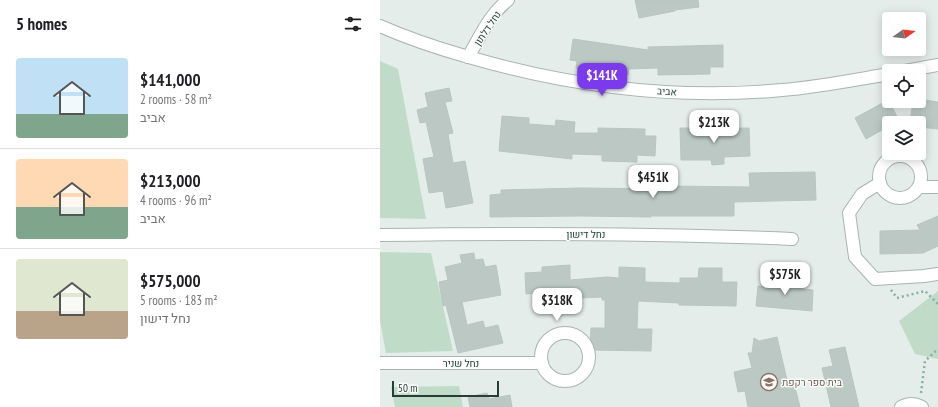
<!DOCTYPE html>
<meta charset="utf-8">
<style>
body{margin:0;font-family:"PT Sans Narrow",Heebo,sans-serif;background:#f6f6f6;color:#202124;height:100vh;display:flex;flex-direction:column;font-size:15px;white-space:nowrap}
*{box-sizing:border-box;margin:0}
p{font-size:13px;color:#757577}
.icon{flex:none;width:22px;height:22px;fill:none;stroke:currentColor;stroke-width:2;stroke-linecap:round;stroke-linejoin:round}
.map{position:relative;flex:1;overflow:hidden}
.drawer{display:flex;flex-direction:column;background:#fff;width:380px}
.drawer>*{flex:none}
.needle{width:26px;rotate:76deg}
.buttons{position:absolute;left:502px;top:12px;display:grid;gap:8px}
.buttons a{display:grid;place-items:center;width:44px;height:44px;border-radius:4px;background:#fff;box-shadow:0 2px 10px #0003;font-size:20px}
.scale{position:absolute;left:12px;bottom:10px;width:107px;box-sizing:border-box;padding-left:4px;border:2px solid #263d38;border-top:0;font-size:11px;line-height:14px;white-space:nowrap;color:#263d38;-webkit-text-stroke:3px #f6faf8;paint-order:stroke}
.price{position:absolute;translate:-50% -34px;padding:0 9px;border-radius:8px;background:#fff;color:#222;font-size:13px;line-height:26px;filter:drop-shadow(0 1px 2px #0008)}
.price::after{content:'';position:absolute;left:50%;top:24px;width:12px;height:9px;margin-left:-6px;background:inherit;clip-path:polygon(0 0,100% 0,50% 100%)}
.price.active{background:#7c3aed;color:#fff}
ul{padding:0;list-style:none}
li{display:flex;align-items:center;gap:12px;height:100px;padding:0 16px}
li+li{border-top:1px solid #e0e0e0}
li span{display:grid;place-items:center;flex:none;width:112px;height:80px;border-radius:4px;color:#555}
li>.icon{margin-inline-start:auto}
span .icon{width:48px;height:48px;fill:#fffc;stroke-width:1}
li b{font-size:17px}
h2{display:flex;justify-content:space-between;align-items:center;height:48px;padding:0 16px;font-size:17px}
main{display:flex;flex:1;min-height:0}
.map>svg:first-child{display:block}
</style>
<main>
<section class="drawer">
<h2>5 homes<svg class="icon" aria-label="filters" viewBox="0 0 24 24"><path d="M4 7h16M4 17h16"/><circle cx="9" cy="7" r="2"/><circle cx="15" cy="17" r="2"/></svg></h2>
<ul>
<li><span style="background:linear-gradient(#bfe0f5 70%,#7fa58c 0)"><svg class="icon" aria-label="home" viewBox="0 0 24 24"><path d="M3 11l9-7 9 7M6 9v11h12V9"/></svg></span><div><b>$141,000</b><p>2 rooms · 58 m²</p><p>אביב</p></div></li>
<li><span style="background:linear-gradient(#ffd9b3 60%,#7fa58c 0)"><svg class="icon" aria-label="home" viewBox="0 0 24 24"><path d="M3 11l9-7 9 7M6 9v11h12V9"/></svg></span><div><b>$213,000</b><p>4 rooms · 96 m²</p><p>אביב</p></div></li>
<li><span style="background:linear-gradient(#dfe7d0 65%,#b9a48a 0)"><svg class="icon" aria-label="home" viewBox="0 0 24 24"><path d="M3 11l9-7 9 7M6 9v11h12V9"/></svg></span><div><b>$575,000</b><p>5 rooms · 183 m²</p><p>נחל דישון</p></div></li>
</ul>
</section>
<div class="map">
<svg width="558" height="407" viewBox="0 0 558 407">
<rect width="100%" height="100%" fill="#e5edea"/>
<!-- green -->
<g fill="#c0dcc9">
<path d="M 0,61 L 18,69 L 46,219 L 0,218 Z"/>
<path d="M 0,252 L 51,253 L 73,351 L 6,353 L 0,321 Z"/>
<path d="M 558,291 L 558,359 L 535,354 L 519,321 Z"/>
<path d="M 79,386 L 83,407 L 15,407 L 11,387 Z"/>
</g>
<!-- building -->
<g fill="#bbc8c3" stroke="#b8c6c1">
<path d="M 255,0 L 318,0 L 319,7 L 295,10 L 295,11 L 259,18 Z"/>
<path d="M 193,39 L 268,50 L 268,47 L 343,45 L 343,67 L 330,67 L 330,74 L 278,75 L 278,68 L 249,69 L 248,75 L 196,68 L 197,61 L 190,60 Z"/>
<path d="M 69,88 L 72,101 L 65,102 L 73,133 L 68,134 L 73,163 L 85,161 L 93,203 L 66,208 L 63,191 L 49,193 L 43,159 L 54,157 L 46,122 L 40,123 L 37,110 L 48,107 L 45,93 Z"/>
<path d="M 539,99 L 558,102 L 558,129 L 539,127 L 539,123 L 530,123 L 533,101 L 539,101 Z"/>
<path d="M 508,100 L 519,120 L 514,123 L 509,123 L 509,126 L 486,139 L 475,118 Z"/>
<path d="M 122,116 L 149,118 L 149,124 L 175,126 L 176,120 L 195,122 L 194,133 L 218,133 L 218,128 L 265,129 L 265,136 L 276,136 L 275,156 L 257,155 L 257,162 L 222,161 L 222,155 L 192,154 L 192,159 L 119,151 Z"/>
<path d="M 300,128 L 369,128 L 370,156 L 344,157 L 344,164 L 332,165 L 331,160 L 301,160 Z"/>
<path d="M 435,172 L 436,200 L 354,202 L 354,216 L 271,216 L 271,217 L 200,216 L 110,217 L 110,195 L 121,194 L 121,190 L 200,188 L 288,189 L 288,186 L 370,187 L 369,173 Z"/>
<path d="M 558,216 L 558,246 L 543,253 L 500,254 L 500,231 L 540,230 L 537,225 Z"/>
<path d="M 94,253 L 95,260 L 103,259 L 105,267 L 116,265 L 121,295 L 82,302 L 87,325 L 103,321 L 105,328 L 118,325 L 123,343 L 78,353 L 66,305 L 63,306 L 59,282 L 68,280 L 65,267 L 82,263 L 80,255 Z"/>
<path d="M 190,265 L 190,280 L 227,277 L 239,278 L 239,267 L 265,268 L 265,282 L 300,283 L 300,278 L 318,278 L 319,268 L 342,268 L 342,282 L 357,282 L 356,306 L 299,305 L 299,303 L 258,301 L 257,329 L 272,329 L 271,351 L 210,350 L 211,328 L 225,328 L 225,300 L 222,300 L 222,297 L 159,300 L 159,293 L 146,294 L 145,273 L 162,272 L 162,267 Z"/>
<path d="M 392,278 L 416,280 L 415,288 L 433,290 L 432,311 L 376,306 L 378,286 L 391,287 Z"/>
<path d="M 397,337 L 407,380 L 413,379 L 420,407 L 368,407 L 365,391 L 358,392 L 354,372 L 372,368 L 368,353 L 372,353 L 374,338 L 379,341 Z"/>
<path d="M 465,347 L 479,407 L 451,407 L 442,368 L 453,366 L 449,350 Z"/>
<path d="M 107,393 L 109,399 L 130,395 L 132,407 L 90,407 L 88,397 Z"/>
</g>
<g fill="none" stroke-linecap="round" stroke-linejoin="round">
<!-- minor casing -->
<g stroke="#a8b5b1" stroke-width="14">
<g id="minor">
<path d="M 0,26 C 27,38 57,48 85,56 C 187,86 296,100 402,90 C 438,87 473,80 509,74"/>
<path d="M 88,57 C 100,37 109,15 128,0"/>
<path d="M 525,71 L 558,65"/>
<circle cx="520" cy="177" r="21"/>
<path d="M 500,183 L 482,194 L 469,213 L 475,257 L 495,279 L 544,276 L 558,274"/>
<path d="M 539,187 L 558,187"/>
<path d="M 0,235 C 137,233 275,233 412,239"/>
<circle cx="185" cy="357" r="24"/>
<path d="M 0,363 L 162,363"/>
<path d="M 521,407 C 528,403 535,403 542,407"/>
</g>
</g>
<!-- path -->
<g stroke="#89aea3" stroke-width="2.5" stroke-dasharray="2 3" stroke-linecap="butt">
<path d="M 511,290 L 517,298 L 545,291 L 558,304"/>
<path d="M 541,393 L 545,361 L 558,349"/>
</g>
<!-- minor -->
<use href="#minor" stroke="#fff" stroke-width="12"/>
</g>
<!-- icons -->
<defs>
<g id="school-ring" transform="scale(0.9)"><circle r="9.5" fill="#f6faf8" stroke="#8d6e63" stroke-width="1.5"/><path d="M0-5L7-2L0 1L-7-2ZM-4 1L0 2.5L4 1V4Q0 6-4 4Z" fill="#8d6e63"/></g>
</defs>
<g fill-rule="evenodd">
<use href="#school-ring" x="389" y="382"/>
</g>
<g text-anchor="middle" stroke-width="3" stroke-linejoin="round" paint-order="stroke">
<!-- street labels -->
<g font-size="10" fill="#263d38" stroke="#f6faf8">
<text transform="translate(107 28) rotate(-56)" y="4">נחל דלתון</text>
<text transform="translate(287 91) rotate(4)" y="4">אביב</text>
<text x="206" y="238">נחל דישון</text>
<text x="81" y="367">נחל שניר</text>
</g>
<!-- education labels -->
<g font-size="10" fill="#785e54" stroke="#f6faf8" text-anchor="start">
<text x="402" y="386">בית ספר רקפת</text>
</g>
</g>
</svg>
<div class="buttons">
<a><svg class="needle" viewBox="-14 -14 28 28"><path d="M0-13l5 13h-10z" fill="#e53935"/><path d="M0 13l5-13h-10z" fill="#757577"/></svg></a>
<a><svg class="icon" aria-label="locate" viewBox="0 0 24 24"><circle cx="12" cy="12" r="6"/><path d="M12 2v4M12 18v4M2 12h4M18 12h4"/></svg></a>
<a><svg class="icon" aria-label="layers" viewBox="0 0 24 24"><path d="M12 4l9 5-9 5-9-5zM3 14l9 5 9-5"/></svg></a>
</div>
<div class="scale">50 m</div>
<b class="price active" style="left:222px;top:97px">$141K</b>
<b class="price" style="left:334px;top:144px">$213K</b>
<b class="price" style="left:273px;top:199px">$451K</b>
<b class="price" style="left:405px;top:296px">$575K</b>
<b class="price" style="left:177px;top:322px">$318K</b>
</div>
</main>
